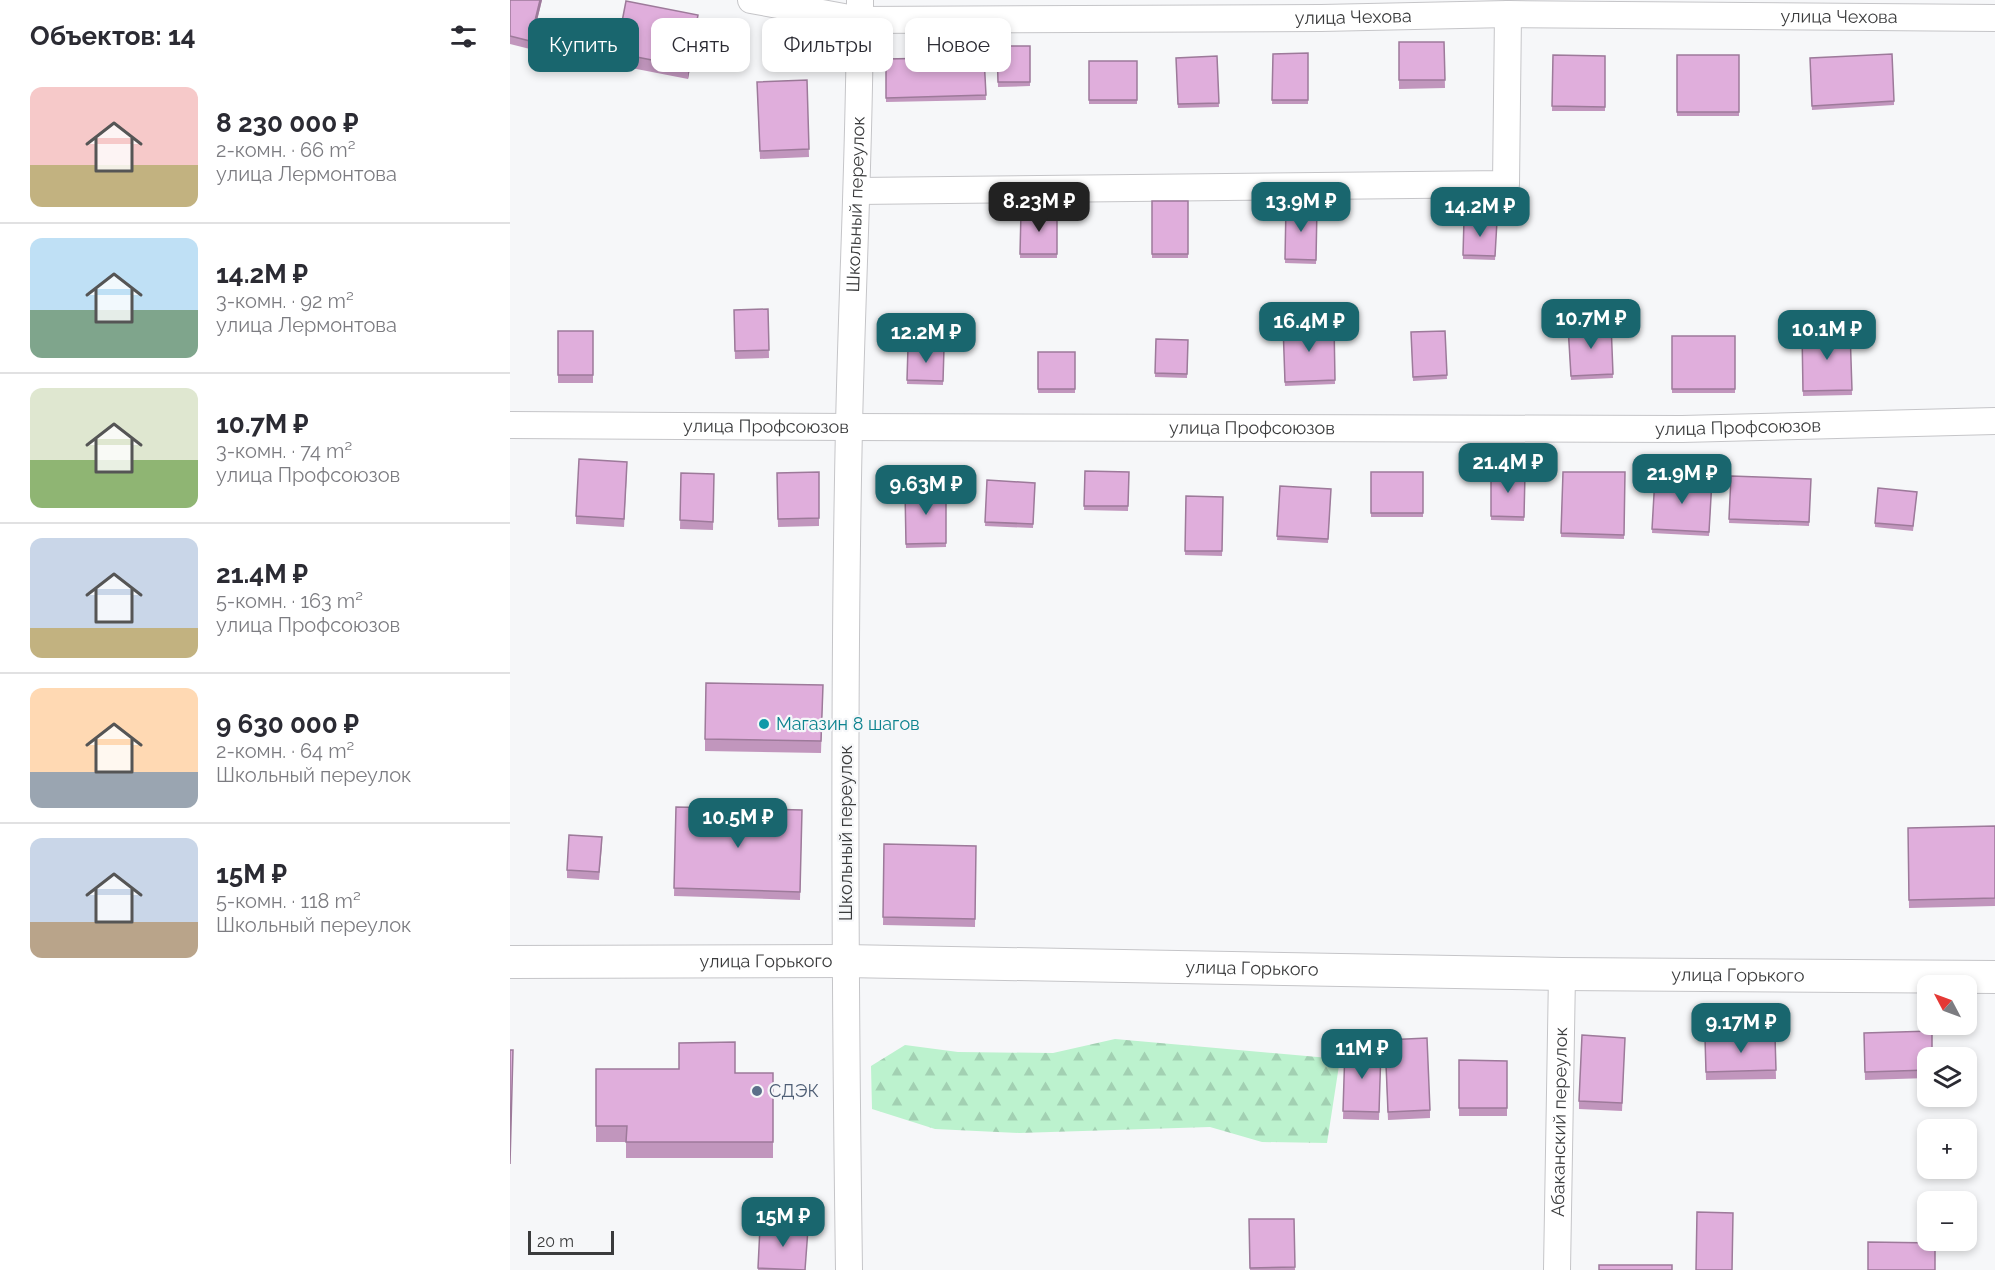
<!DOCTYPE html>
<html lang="ru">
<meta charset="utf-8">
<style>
body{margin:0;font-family:Raleway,sans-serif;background:#f2f2f3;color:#2b2b33;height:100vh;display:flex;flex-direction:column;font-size:22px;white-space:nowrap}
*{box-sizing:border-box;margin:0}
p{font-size:20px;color:#7c7c81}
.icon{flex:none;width:33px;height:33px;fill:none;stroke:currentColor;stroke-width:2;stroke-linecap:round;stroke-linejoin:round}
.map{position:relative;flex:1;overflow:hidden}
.drawer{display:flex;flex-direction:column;background:#fff;width:510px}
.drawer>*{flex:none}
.hud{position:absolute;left:18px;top:18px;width:570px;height:54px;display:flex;gap:12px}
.needle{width:39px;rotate:311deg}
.controls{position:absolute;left:1407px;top:975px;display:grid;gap:12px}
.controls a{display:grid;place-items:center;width:60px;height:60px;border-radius:12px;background:#fff;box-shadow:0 3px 9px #0003;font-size:30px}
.scale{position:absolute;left:18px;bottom:15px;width:86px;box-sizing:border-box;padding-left:6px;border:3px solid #3a3b3c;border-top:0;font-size:16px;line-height:21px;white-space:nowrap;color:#3a3b3c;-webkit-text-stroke:4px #f6f7f9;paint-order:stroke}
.price{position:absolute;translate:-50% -51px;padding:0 14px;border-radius:12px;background:#19666e;color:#fff;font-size:20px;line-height:39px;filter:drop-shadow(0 2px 3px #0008)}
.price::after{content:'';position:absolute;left:50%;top:36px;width:18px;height:14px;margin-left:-9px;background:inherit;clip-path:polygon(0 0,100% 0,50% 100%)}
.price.on{background:#222;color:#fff}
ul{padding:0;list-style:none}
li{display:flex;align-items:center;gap:18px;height:150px;padding:0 30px}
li+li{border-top:2px solid #e1e1e2}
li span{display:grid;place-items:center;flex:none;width:168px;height:120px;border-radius:12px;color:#555}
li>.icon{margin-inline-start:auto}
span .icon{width:72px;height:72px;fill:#fffc;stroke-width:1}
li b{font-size:26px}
h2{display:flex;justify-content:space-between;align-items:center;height:72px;padding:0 30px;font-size:26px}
.tag{padding:0 21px;border-radius:12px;background:#fff;box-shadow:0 3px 9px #0003;font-size:21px;line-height:54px}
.tag.on{background:#19666e;color:#fff}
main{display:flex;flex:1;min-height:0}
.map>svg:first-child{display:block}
</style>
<main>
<section class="drawer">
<h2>Объектов: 14<svg class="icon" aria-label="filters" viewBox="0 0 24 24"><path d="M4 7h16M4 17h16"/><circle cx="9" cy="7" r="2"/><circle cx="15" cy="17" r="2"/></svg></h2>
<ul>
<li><span style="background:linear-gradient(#f6c9c9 65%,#c2b280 0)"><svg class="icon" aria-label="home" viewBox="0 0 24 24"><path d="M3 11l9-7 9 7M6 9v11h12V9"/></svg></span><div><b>8 230 000 ₽</b><p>2-комн. · 66 m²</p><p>улица Лермонтова</p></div></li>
<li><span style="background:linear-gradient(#bfe0f5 60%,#7fa58c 0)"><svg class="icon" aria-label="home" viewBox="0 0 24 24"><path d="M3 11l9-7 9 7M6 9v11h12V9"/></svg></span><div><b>14.2M ₽</b><p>3-комн. · 92 m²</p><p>улица Лермонтова</p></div></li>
<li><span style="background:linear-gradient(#dfe7d0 60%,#8fb573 0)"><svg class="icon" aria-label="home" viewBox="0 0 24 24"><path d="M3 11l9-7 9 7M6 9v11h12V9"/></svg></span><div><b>10.7M ₽</b><p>3-комн. · 74 m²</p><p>улица Профсоюзов</p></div></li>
<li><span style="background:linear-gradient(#c9d6e8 75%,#c2b280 0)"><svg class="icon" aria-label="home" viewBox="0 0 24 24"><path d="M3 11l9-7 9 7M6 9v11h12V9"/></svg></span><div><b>21.4M ₽</b><p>5-комн. · 163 m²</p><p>улица Профсоюзов</p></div></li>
<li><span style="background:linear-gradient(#ffd9b3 70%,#9aa5b1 0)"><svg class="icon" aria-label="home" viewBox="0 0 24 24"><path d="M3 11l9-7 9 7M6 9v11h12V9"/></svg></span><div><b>9 630 000 ₽</b><p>2-комн. · 64 m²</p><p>Школьный переулок</p></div></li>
<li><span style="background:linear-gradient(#c9d6e8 70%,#b9a48a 0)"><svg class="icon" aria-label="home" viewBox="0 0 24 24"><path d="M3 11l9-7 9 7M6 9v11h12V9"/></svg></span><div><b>15M ₽</b><p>5-комн. · 118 m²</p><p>Школьный переулок</p></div></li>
</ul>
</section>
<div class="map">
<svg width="1485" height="1270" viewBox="0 0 1485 1270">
<defs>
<pattern id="forest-firs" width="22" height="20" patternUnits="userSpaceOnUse" patternTransform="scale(1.5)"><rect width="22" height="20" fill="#bcf2ce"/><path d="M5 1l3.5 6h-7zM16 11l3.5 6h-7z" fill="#a2d0b2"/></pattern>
</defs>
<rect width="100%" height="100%" fill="#f6f7f9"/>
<!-- forest -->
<path fill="url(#forest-firs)" d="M 605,1039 L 830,1059 L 817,1143 L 752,1142 L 700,1127 L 509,1133 L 425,1129 L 362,1109 L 361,1066 L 395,1045 L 448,1052 L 543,1053 Z"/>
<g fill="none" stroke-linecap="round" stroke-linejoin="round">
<!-- minor casing -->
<g stroke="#c5c5c8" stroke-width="28">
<g id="minor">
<path id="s1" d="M 241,0 L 350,20 L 811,18 L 998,14 L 1485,18"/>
<path d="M 347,191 L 996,184 L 998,14"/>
<path id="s2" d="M 0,425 L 339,427 L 1172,429 L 1485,421"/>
<path id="s3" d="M 339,1270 C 335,989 333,708 339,427 C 342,285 350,143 350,0"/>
<path id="s4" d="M 1047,1270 L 1052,974"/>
</g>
</g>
<!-- tertiary casing -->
<g stroke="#c5c5c8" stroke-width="34">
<g id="tertiary">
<path id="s5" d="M 0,962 L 335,961 L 1052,974 L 1485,977"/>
</g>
</g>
<!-- minor -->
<use href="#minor" stroke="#fff" stroke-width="26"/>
<!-- tertiary -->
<use href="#tertiary" stroke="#fff" stroke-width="32"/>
</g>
<!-- wall -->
<g fill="#c196bd">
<path d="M 0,0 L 32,0 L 20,49 L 0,44 Z"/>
<path d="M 188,27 L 178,79 L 106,65 L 106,53 Z"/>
<path d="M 889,42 L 934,42 L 935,88 L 889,89 Z"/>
<path d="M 487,46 L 520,46 L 520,86 L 488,87 Z"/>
<path d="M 798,53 L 798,104 L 762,104 L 763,54 Z"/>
<path d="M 1043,55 L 1095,56 L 1095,111 L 1042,111 Z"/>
<rect x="1167" y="55" width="62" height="61"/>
<path d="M 707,56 L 709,107 L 668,108 L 666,58 Z"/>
<path d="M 474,57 L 476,100 L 376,102 L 376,59 Z"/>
<path d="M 1300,58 L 1384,101 L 1384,105 L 1302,110 Z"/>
<rect x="579" y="61" width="48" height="43"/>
<path d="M 297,80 L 299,157 L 250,159 L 247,82 Z"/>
<rect x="642" y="201" width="36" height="57"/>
<path d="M 776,206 L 807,207 L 806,264 L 775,263 Z"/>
<path d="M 511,212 L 547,212 L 547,258 L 510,258 Z"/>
<path d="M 987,221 L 985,260 L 953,259 L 953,255 Z"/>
<path d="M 258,309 L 259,358 L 225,359 L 224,310 Z"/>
<path d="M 1101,323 L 1103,378 L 1061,380 L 1058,326 Z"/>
<path d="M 824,324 L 825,384 L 775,386 L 773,325 Z"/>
<path d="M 1340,330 L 1342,395 L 1293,396 L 1292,331 Z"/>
<rect x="48" y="331" width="35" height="52"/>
<path d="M 935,331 L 937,379 L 903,381 L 901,332 Z"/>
<rect x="1162" y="336" width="63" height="57"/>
<path d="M 646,339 L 678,340 L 677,378 L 645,377 Z"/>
<path d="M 398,347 L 434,348 L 433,385 L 397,384 Z"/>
<rect x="528" y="352" width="37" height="41"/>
<path d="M 117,470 L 114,527 L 66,524 L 66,516 Z"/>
<path d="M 575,471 L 619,472 L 618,511 L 574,510 Z"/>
<path d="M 309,472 L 309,526 L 268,527 L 267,473 Z"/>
<rect x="861" y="472" width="52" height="45"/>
<path d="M 981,472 L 1015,473 L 1014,521 L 981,520 Z"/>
<path d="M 1053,472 L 1115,472 L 1114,539 L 1051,537 Z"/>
<path d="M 171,473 L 204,474 L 203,530 L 170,529 Z"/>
<path d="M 1221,476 L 1301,479 L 1299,526 L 1219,523 Z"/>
<path d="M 1145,477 L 1202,480 L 1199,536 L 1142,533 Z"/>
<path d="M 477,480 L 525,483 L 523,528 L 475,526 Z"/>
<path d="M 770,486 L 821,489 L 818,543 L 767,540 Z"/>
<path d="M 436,489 L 436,547 L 396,548 L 395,490 Z"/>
<path d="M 1407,492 L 1403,531 L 1365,527 L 1365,523 Z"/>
<path d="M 676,496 L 713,497 L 712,556 L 675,555 Z"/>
<path d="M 313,685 L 311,753 L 195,751 L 195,739 Z"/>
<path d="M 166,807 L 292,810 L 290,900 L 164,896 Z"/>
<path d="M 1485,826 L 1485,906 L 1399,908 L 1398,828 Z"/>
<path d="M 374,844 L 466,846 L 465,927 L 373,925 Z"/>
<path d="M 92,845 L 89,880 L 57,878 L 57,870 Z"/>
<path d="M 1354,1033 L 1418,1058 L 1418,1078 L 1355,1080 Z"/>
<path d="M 1265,1036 L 1266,1079 L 1196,1080 L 1195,1038 Z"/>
<path d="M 1115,1038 L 1112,1111 L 1069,1109 L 1069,1101 Z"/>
<path d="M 835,1048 L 871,1049 L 869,1120 L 833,1119 Z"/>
<path d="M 875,1048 L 920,1110 L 920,1118 L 878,1120 Z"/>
<path d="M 949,1060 L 997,1061 L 997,1116 L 949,1116 Z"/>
<path d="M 86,1069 L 225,1073 L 263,1073 L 263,1158 L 116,1158 L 116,1142 L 86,1142 Z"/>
<path d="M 739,1219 L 784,1219 L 785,1270 L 740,1270 Z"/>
<path d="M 250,1227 L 296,1270 L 248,1270 Z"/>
</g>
<!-- shaded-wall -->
<g fill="#9d7a9a">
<path d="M 30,0 L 32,0 L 20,49 L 20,41 Z"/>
<path d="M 188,15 L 188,27 L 178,79 L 178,67 Z"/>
</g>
<!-- building -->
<g fill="#e0aedc" stroke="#9d7a9a" stroke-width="1.5">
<path d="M 0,0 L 30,0 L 20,41 L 0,36 Z"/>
<path d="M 116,1 L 188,15 L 178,67 L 106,53 Z"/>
<path d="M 889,42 L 934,42 L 935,80 L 889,80 Z"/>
<path d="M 487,46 L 520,46 L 520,82 L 488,82 Z"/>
<path d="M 798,53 L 798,100 L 762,100 L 763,54 Z"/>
<path d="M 1382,54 L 1384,101 L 1302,106 L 1300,58 Z"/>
<path d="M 1043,55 L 1095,56 L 1095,107 L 1042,106 Z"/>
<rect x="1167" y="55" width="62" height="57"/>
<path d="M 707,56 L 709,103 L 668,104 L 666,58 Z"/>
<path d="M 474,57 L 476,95 L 376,98 L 376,59 Z"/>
<rect x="579" y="61" width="48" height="39"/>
<path d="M 297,80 L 299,149 L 250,151 L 247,82 Z"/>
<rect x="642" y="201" width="36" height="53"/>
<path d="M 776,206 L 807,207 L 806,260 L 775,259 Z"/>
<path d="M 511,212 L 547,212 L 547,254 L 510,254 Z"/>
<path d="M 954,219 L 987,221 L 985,256 L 953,255 Z"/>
<path d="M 258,309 L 259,350 L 225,351 L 224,310 Z"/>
<path d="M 1101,323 L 1103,374 L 1061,376 L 1058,326 Z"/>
<path d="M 824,324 L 825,380 L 775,382 L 773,325 Z"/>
<path d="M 1340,330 L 1342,390 L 1293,391 L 1292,331 Z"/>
<rect x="48" y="331" width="35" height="44"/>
<path d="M 935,331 L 937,375 L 903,377 L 901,332 Z"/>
<rect x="1162" y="336" width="63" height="53"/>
<path d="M 646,339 L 678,340 L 677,374 L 645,373 Z"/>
<path d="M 398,347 L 434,348 L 433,381 L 397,380 Z"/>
<rect x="528" y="352" width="37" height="37"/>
<path d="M 69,459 L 117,462 L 114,519 L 66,516 Z"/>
<path d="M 575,471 L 619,472 L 618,506 L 574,506 Z"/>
<path d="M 309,472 L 309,518 L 268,519 L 267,473 Z"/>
<rect x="861" y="472" width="52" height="41"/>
<path d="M 981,472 L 1015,473 L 1014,517 L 981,516 Z"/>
<path d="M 1053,472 L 1115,472 L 1114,535 L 1051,533 Z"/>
<path d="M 171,473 L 204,474 L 203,522 L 170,520 Z"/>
<path d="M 1221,476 L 1301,479 L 1299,522 L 1219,519 Z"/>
<path d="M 1145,477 L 1202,480 L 1199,532 L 1142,529 Z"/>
<path d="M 477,480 L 525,483 L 523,524 L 475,522 Z"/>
<path d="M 770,486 L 821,489 L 818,539 L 767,536 Z"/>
<path d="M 1368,488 L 1407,492 L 1403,526 L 1365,523 Z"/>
<path d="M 436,489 L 436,543 L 396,544 L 395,490 Z"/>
<path d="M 676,496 L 713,497 L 712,551 L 675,551 Z"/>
<path d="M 196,683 L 313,685 L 311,741 L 195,739 Z"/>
<path d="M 166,807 L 292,810 L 290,892 L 164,888 Z"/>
<path d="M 1485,826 L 1485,898 L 1399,900 L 1398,828 Z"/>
<path d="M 59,835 L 92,837 L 89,872 L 57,870 Z"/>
<path d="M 374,844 L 466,846 L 465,919 L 373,917 Z"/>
<path d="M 1422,1031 L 1422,1058 L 1418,1058 L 1418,1070 L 1355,1072 L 1354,1033 Z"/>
<path d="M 1072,1035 L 1115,1038 L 1112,1103 L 1069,1101 Z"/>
<path d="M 1265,1036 L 1266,1070 L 1196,1072 L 1195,1038 Z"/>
<path d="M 917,1038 L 920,1110 L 878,1112 L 875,1040 Z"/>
<path d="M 225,1042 L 225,1073 L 263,1073 L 263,1142 L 116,1142 L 117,1126 L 86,1126 L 86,1069 L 169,1069 L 169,1043 Z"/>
<path d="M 835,1048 L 871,1049 L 869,1112 L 833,1111 Z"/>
<path d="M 0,1050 L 3,1050 L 0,1164 Z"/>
<path d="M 949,1060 L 997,1061 L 997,1108 L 949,1108 Z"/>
<path d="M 1187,1212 L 1223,1213 L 1222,1270 L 1186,1270 Z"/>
<path d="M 739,1219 L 784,1219 L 785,1267 L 740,1268 Z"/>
<path d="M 250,1227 L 298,1229 L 295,1270 L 248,1268 Z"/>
<path d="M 1358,1242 L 1425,1243 L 1425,1270 L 1358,1270 Z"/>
<rect x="1089" y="1265" width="73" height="5"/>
</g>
<!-- markers -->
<circle fill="#0f9aa8" stroke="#f6f7f9" stroke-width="2" cx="254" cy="724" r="6"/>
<circle fill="#5c6f8a" stroke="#f6f7f9" stroke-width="2" cx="247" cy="1091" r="6"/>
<g text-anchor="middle" stroke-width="4.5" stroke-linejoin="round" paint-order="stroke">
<!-- street labels -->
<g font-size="18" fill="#3a3b3c" stroke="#f6f7f9">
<text dy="6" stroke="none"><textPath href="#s1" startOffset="1090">улица Чехова</textPath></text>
<text dy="6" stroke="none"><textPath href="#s1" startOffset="604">улица Чехова</textPath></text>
<text dy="6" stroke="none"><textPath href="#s3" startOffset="1066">Школьный переулок</textPath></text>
<text dy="6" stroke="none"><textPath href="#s2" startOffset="256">улица Профсоюзов</textPath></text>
<text dy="6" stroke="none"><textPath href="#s2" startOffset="1228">улица Профсоюзов</textPath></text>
<text dy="6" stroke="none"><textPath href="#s2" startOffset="742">улица Профсоюзов</textPath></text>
<text transform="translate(336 833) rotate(-90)" y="6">Школьный переулок</text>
<text dy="6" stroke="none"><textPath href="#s5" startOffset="256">улица Горького</textPath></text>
<text dy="6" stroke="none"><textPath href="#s5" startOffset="742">улица Горького</textPath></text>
<text dy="6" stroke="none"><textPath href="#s5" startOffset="1228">улица Горького</textPath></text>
<text dy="6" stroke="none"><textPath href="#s4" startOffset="148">Абаканский переулок</textPath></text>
</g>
<!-- culture labels -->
<g font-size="18" fill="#0d838f" stroke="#f6f7f9" text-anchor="start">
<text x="266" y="730">Магазин 8 шагов</text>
</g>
<!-- service labels -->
<g font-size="18" fill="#4e5e75" stroke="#f6f7f9" text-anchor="start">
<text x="259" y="1097">СДЭК</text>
</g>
</g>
</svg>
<div class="controls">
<a><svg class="needle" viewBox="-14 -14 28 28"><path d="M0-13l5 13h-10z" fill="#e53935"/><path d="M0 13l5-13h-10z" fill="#7c7c81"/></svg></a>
<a><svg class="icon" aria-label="layers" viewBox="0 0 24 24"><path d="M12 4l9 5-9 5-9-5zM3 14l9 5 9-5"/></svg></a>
<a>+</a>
<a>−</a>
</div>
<div class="scale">20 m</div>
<b class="price on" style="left:529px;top:233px">8.23M ₽</b>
<b class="price" style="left:791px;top:233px">13.9M ₽</b>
<b class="price" style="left:970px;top:238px">14.2M ₽</b>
<b class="price" style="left:1081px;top:350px">10.7M ₽</b>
<b class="price" style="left:799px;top:353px">16.4M ₽</b>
<b class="price" style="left:1317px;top:361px">10.1M ₽</b>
<b class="price" style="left:416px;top:364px">12.2M ₽</b>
<b class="price" style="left:998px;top:494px">21.4M ₽</b>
<b class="price" style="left:1172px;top:505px">21.9M ₽</b>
<b class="price" style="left:416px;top:516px">9.63M ₽</b>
<b class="price" style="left:228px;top:849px">10.5M ₽</b>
<b class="price" style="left:1231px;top:1054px">9.17M ₽</b>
<b class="price" style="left:852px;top:1080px">11M ₽</b>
<b class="price" style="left:273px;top:1248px">15M ₽</b>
<div class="hud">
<a class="tag on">Купить</a>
<a class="tag">Снять</a>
<a class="tag">Фильтры</a>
<a class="tag">Новое</a>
</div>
</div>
</main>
